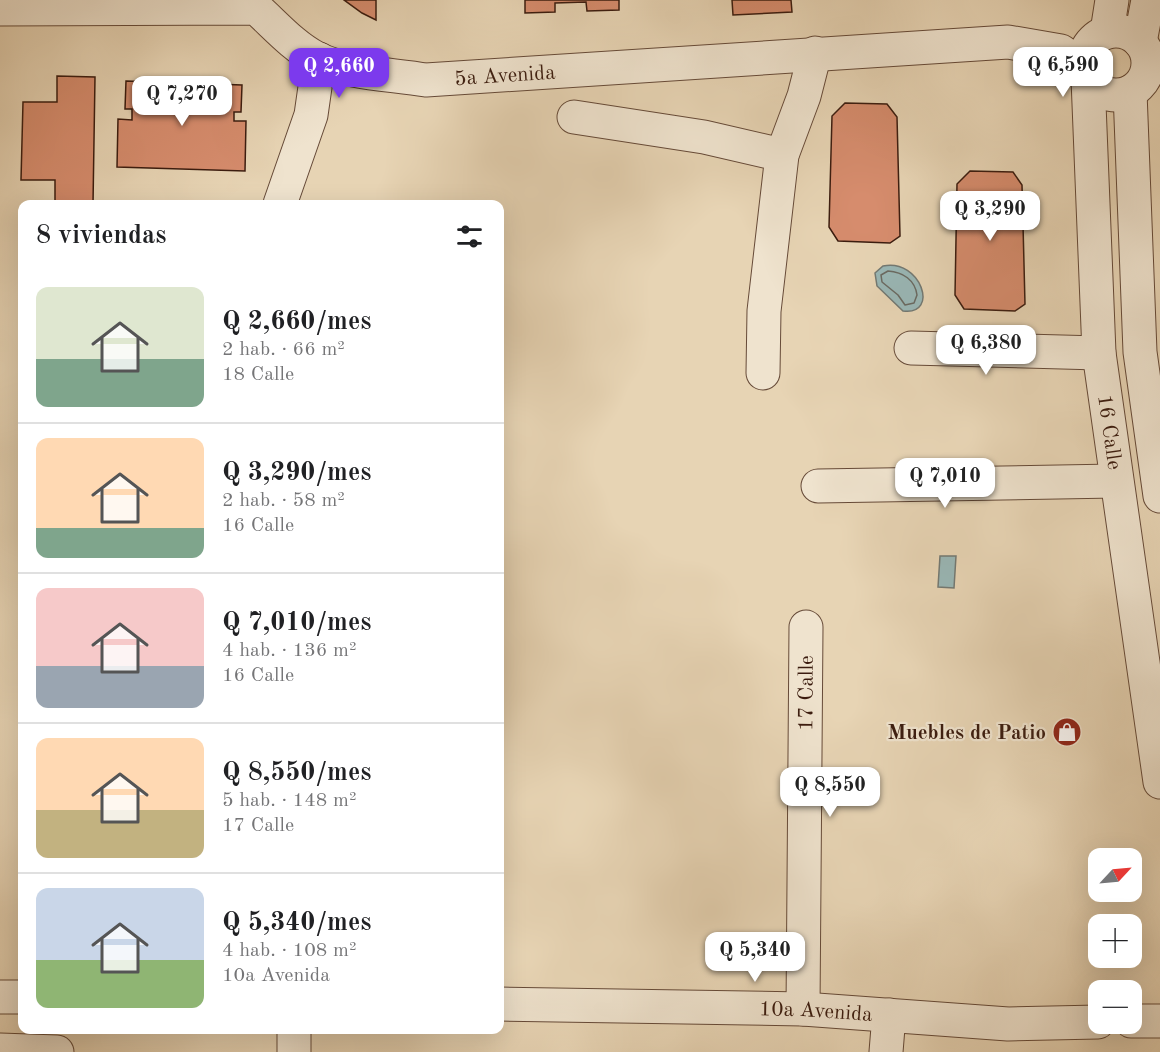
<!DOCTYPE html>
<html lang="es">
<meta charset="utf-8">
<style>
body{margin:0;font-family:"Old Standard TT",serif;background:#f6f6f6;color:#202124;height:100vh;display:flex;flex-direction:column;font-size:22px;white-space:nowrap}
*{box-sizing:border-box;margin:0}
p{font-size:20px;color:#757577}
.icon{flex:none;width:33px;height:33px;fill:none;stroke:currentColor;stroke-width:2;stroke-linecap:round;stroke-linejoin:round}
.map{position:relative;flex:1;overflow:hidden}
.panel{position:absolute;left:18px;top:200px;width:486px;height:834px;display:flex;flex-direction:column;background:#fff;border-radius:12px;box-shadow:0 6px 24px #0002}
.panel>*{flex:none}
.needle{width:39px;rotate:64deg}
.buttons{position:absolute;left:1088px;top:848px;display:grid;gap:12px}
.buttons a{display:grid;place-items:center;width:54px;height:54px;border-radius:12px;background:#fff;box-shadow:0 6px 24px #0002;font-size:30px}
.price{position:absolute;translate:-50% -51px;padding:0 14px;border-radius:12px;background:#fff;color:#222;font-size:20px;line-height:39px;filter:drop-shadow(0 2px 3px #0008)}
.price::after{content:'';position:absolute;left:50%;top:36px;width:18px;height:14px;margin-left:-9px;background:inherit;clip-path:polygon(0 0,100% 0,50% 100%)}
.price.selected{background:#7c3aed;color:#fff}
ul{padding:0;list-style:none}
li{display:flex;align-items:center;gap:18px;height:150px;padding:0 18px}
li+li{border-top:2px solid #e0e0e0}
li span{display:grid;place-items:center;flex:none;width:168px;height:120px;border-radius:12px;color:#555}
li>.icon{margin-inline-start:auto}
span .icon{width:72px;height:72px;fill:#fffc;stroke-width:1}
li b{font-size:26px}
h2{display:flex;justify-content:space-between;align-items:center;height:72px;padding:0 18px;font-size:26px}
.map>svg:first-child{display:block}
</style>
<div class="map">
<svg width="1160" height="1052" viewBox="0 0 1160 1052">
<rect width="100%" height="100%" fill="#e7d4b4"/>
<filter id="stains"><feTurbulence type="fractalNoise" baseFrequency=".00333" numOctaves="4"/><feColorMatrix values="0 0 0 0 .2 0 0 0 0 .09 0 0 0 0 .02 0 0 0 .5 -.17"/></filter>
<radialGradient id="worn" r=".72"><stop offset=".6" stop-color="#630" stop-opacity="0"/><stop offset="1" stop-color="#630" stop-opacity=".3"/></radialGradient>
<!-- water -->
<g fill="#99b7b6" stroke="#737973" stroke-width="1.5">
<path d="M 883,266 C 921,258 940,316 903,311 L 877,286 L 875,273 Z"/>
<path d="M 940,556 L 956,556 L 954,588 L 938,587 Z"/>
</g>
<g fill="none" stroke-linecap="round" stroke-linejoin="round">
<!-- shore -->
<path stroke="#6a6a62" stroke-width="1.5" d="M 888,271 C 903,272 915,280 917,295 L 914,303 L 905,305 L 898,295 L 882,282 L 881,275 Z"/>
</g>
<!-- building -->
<g fill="#d68c6d" stroke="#3b1c0f" stroke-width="1.5">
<path d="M 344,0 L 376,0 L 376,20 L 362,13 Z"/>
<path d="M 525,0 L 619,0 L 619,10 L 587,11 L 586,2 L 555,3 L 555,12 L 525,13 Z"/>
<path d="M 732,0 L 791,0 L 792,12 L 733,15 Z"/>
<path d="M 57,76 L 95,77 L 93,204 L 55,204 L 55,180 L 21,180 L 23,102 L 57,102 Z"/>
<path d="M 126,81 L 242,85 L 241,112 L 234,112 L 234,121 L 246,121 L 245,171 L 117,167 L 118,119 L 132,120 L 132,109 L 125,109 Z"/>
<path d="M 845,103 L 887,104 L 897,117 L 900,236 L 890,243 L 838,241 L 829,227 L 832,116 Z"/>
<path d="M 970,171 L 1013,172 L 1022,185 L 1025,304 L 1015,311 L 964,309 L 955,295 L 957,184 Z"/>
</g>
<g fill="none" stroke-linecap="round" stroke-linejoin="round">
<!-- minor casing -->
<g stroke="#664a38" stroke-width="35">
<g id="minor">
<path id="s1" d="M 0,9 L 256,8 C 275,25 293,46 316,58 C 348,74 391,74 426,80 L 1008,42 L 1061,51 L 1084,68"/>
<circle cx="1116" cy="63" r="32"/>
<path d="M 1107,32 L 1112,0"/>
<path d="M 1140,42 L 1148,0"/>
<path id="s2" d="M 1088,79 L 1099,353 L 1160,782"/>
<path d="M 1130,92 L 1140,352 L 1160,496"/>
<path d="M 574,117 L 704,137 L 782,155"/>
<path d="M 280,204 L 311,115 L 319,59"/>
<path d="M 911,348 L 1099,353"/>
<path d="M 763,373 L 764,311 L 782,155 L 804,96 L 815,53"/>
<path d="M 818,486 L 1115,481"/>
<path d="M 0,997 L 22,997"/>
<path id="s3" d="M 500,1004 L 803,1009 L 1008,1024 L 1098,1022"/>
<path id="s4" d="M 803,1009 L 806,627"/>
<path d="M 1131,1021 L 1160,1021"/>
<path d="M 0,1050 L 57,1052"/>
<path d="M 294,1052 L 294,1029"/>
<path d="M 886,1052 L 889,1015"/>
</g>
</g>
<!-- minor -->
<use href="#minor" stroke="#efe3ce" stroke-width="33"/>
</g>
<!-- icons -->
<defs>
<g id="shop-disc" transform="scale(1.5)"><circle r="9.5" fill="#8f2418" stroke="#efe3ce"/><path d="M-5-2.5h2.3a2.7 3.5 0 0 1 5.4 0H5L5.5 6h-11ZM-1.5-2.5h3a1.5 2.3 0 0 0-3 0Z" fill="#fff"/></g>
</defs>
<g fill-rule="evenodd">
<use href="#shop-disc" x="1067" y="732"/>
</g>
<g text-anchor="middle" stroke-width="4.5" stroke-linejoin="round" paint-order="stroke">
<!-- street labels -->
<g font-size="21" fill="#3b1c0f" stroke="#efe3ce">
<text dy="7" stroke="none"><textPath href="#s1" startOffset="526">5a Avenida</textPath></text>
<text dy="7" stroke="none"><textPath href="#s2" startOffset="354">16 Calle</textPath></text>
<text dy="7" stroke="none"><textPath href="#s4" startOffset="316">17 Calle</textPath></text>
<text dy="7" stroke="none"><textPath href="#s3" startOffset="316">10a Avenida</textPath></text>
</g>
<!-- poi labels -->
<g font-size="21" font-weight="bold" fill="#3b1c0f" stroke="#efe3ce" text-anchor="end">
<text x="1046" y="739">Muebles de Patio</text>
</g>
</g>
<rect width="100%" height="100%" filter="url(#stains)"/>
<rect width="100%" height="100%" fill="url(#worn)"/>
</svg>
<div class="buttons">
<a><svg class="needle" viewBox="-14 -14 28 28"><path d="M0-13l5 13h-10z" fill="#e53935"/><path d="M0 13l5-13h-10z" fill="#757577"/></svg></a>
<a>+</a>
<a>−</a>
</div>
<b class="price" style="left:1063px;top:98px">Q 6,590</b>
<b class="price selected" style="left:339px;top:99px">Q 2,660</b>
<b class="price" style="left:182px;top:127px">Q 7,270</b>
<b class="price" style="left:990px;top:242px">Q 3,290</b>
<b class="price" style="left:986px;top:376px">Q 6,380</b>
<b class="price" style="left:945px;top:509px">Q 7,010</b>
<b class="price" style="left:830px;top:818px">Q 8,550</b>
<b class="price" style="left:755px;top:983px">Q 5,340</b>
<section class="panel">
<h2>8 viviendas<svg class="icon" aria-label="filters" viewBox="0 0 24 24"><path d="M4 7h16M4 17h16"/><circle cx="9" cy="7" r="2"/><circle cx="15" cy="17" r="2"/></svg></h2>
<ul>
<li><span style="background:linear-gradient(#dfe7d0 60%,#7fa58c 0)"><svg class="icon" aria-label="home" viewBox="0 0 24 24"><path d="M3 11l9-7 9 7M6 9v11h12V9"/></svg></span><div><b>Q 2,660/mes</b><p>2 hab. · 66 m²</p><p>18 Calle</p></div></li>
<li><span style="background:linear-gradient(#ffd9b3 75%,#7fa58c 0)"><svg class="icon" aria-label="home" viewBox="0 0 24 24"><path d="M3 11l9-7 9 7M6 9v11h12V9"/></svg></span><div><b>Q 3,290/mes</b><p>2 hab. · 58 m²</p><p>16 Calle</p></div></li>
<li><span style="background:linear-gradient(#f6c9c9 65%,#9aa5b1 0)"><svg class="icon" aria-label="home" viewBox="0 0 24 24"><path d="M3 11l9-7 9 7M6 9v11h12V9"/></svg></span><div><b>Q 7,010/mes</b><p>4 hab. · 136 m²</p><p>16 Calle</p></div></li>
<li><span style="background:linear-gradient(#ffd9b3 60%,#c2b280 0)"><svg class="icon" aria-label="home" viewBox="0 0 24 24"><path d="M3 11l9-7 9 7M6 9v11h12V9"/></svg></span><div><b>Q 8,550/mes</b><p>5 hab. · 148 m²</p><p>17 Calle</p></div></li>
<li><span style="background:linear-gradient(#c9d6e8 60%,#8fb573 0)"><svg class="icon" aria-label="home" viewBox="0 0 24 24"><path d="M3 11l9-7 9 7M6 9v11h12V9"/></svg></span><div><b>Q 5,340/mes</b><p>4 hab. · 108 m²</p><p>10a Avenida</p></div></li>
</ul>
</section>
</div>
